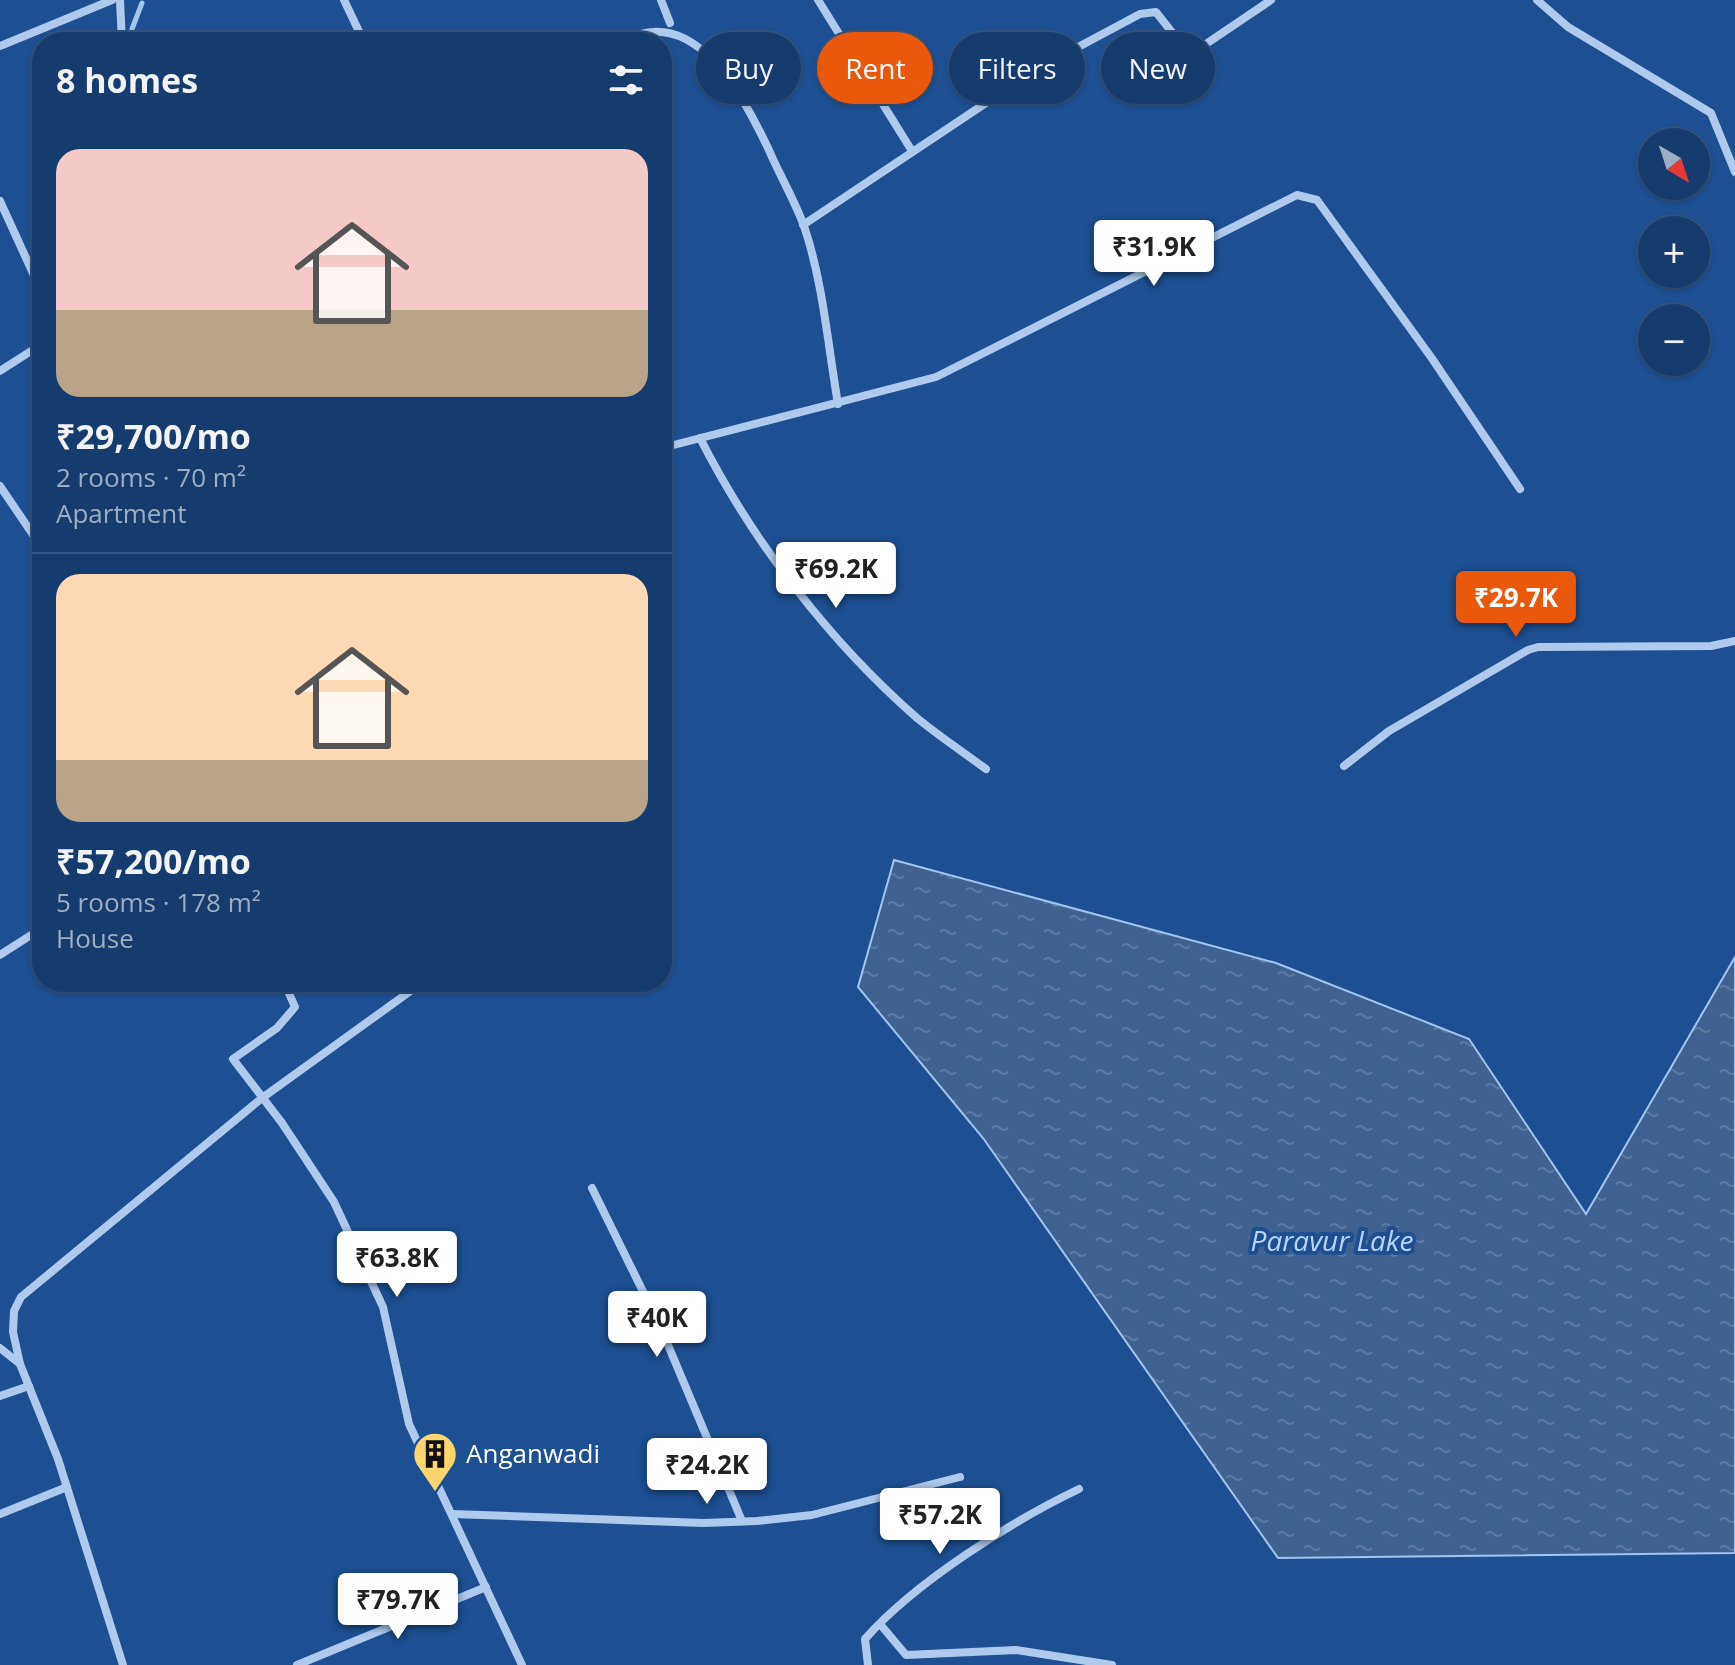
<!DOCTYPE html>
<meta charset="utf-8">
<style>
body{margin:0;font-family:"Open Sans",sans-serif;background:#224776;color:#f1f3f6;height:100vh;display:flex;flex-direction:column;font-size:30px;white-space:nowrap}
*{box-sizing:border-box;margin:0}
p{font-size:26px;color:#9dadc2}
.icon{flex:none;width:44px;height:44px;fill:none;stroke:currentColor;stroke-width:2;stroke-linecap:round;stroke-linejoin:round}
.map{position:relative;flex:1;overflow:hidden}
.details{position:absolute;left:32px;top:32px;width:640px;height:960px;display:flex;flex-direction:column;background:#153c6e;border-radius:32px;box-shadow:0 2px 6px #0004,0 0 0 2px #345681}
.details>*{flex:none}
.hud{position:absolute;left:696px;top:32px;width:760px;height:72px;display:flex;gap:16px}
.needle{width:52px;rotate:141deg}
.fabs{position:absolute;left:1638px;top:128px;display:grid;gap:16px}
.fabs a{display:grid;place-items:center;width:72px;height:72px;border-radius:50%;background:#153c6e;box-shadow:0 2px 6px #0004,0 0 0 2px #345681;font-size:40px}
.price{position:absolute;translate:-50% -68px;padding:0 18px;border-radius:8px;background:#fff;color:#222;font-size:26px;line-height:52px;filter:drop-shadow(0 2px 4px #0008)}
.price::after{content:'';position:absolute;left:50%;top:48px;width:24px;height:18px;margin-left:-12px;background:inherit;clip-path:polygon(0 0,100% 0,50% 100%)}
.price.selected{background:#ea580c;color:#fff}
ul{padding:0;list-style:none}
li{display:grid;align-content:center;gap:16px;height:424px;padding:0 24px}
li+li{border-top:2px solid #345681}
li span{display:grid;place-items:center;height:248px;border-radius:24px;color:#555}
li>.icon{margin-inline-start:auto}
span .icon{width:144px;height:144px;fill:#fffc;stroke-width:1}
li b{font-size:34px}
h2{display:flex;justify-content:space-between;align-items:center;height:96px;padding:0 24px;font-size:34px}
.chip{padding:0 28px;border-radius:36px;background:#153c6e;box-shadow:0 2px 6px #0004,0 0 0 2px #345681;font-size:28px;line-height:72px}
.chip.selected{background:#ea580c;color:#fff}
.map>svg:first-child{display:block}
</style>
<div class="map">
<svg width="1735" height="1665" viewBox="0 0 1735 1665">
<defs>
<pattern id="water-ripples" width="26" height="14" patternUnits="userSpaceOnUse" patternTransform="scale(2)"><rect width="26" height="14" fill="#3e6393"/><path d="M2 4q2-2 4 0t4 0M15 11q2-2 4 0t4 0" fill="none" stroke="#5b7aa3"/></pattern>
</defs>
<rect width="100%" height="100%" fill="#1c5093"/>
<!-- water -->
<path fill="url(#water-ripples)" stroke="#a1c6f0" stroke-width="2" d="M 894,860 L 1276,963 L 1469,1039 L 1586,1214 L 1735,957 L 1735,1553 L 1278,1558 L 983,1138 L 858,987 Z"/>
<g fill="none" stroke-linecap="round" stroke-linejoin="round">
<!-- stream -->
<path stroke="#a1c6f0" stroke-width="5" d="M 132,29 L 142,3"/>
<!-- street -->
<g stroke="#aecbef" stroke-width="8">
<path d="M 120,0 L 122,42"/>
<path d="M 344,0 L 364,42"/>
<path d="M 661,0 L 670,23"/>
<path d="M 818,0 L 912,151"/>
<path d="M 1537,0 L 1568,27 L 1711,113 L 1735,172"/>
<path d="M 621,42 C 695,0 743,97 768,148 C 779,174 794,199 804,226 C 823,282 828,346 838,404"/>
<path d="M 0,46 L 112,0"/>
<path d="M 0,201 L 42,293"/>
<path d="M 803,225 L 1037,69 L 1140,14 L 1156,12 L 1182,45 L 1197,50 L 1271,0"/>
<path d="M 0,371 L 42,344"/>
<path d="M 700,438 C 753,542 829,641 917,718 C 939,736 963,752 986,769"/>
<path d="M 662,448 L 936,377 L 1297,195 L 1317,200 L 1431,357 L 1520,489"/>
<path d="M 0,486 L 42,548"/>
<path d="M 1344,766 L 1389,731 L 1528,650 L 1538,647 L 1711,646 L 1735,641"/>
<path d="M 0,955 L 42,928"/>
<path d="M 284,982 L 295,1007 L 277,1028 L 233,1059 L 282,1123 L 334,1202 L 383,1307 L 409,1424 L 522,1665"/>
<path d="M 592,1188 L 660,1326 L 742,1521"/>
<path d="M 0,1348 L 20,1364"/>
<path d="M 0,1396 L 29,1386"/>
<path d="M 0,1514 L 67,1487"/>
<path d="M 453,1514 L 703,1523 L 757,1521 L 812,1515 L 960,1477"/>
<path d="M 880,1624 L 906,1655 L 1016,1650 L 1112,1665"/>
<path d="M 123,1665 L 58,1459 L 20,1364 L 13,1332 L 14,1311 L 21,1297 L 262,1098 L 423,982"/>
<path d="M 297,1665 L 486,1587"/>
<path d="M 868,1665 L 865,1639 C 914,1583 1012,1521 1079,1489"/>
</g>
</g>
<!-- icons -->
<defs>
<g id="building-pin" transform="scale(2.3)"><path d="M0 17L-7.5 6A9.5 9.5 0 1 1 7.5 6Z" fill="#fed46c" stroke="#1c5093"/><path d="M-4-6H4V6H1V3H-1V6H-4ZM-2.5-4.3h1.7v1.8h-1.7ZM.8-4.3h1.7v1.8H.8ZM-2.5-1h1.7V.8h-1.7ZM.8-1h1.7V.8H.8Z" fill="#111"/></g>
</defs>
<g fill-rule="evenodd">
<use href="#building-pin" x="435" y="1454"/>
</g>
<g text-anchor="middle" stroke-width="8" stroke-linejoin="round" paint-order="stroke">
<!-- poi labels -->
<g font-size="26" fill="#fff" stroke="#1c5093" text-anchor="start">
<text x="466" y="1463">Anganwadi</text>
</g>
<!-- water labels -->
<g font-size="28" font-style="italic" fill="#bad5f5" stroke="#1c5093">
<text x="1332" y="1251">Paravur Lake</text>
</g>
</g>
</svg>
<div class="fabs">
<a><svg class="needle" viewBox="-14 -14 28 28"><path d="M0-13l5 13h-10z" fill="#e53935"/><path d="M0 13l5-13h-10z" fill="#9dadc2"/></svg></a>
<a>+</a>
<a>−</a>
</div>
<b class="price" style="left:1154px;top:288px">₹31.9K</b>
<b class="price" style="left:836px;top:610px">₹69.2K</b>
<b class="price selected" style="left:1516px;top:639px">₹29.7K</b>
<b class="price" style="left:397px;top:1299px">₹63.8K</b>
<b class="price" style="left:657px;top:1359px">₹40K</b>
<b class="price" style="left:707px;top:1506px">₹24.2K</b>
<b class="price" style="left:940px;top:1556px">₹57.2K</b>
<b class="price" style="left:398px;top:1641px">₹79.7K</b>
<div class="hud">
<a class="chip">Buy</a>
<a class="chip selected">Rent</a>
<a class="chip">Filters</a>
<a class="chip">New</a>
</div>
<section class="details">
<h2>8 homes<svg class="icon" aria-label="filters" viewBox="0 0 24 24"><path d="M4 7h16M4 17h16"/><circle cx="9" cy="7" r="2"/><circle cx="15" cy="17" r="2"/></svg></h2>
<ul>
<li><span style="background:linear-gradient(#f6c9c9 65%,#b9a48a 0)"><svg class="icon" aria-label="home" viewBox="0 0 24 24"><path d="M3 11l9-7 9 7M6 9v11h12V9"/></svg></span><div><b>₹29,700/mo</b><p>2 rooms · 70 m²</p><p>Apartment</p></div></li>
<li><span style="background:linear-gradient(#ffd9b3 75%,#b9a48a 0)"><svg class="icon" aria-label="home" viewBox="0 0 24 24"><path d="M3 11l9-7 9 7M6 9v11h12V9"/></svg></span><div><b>₹57,200/mo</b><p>5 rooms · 178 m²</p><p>House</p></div></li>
</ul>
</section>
</div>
